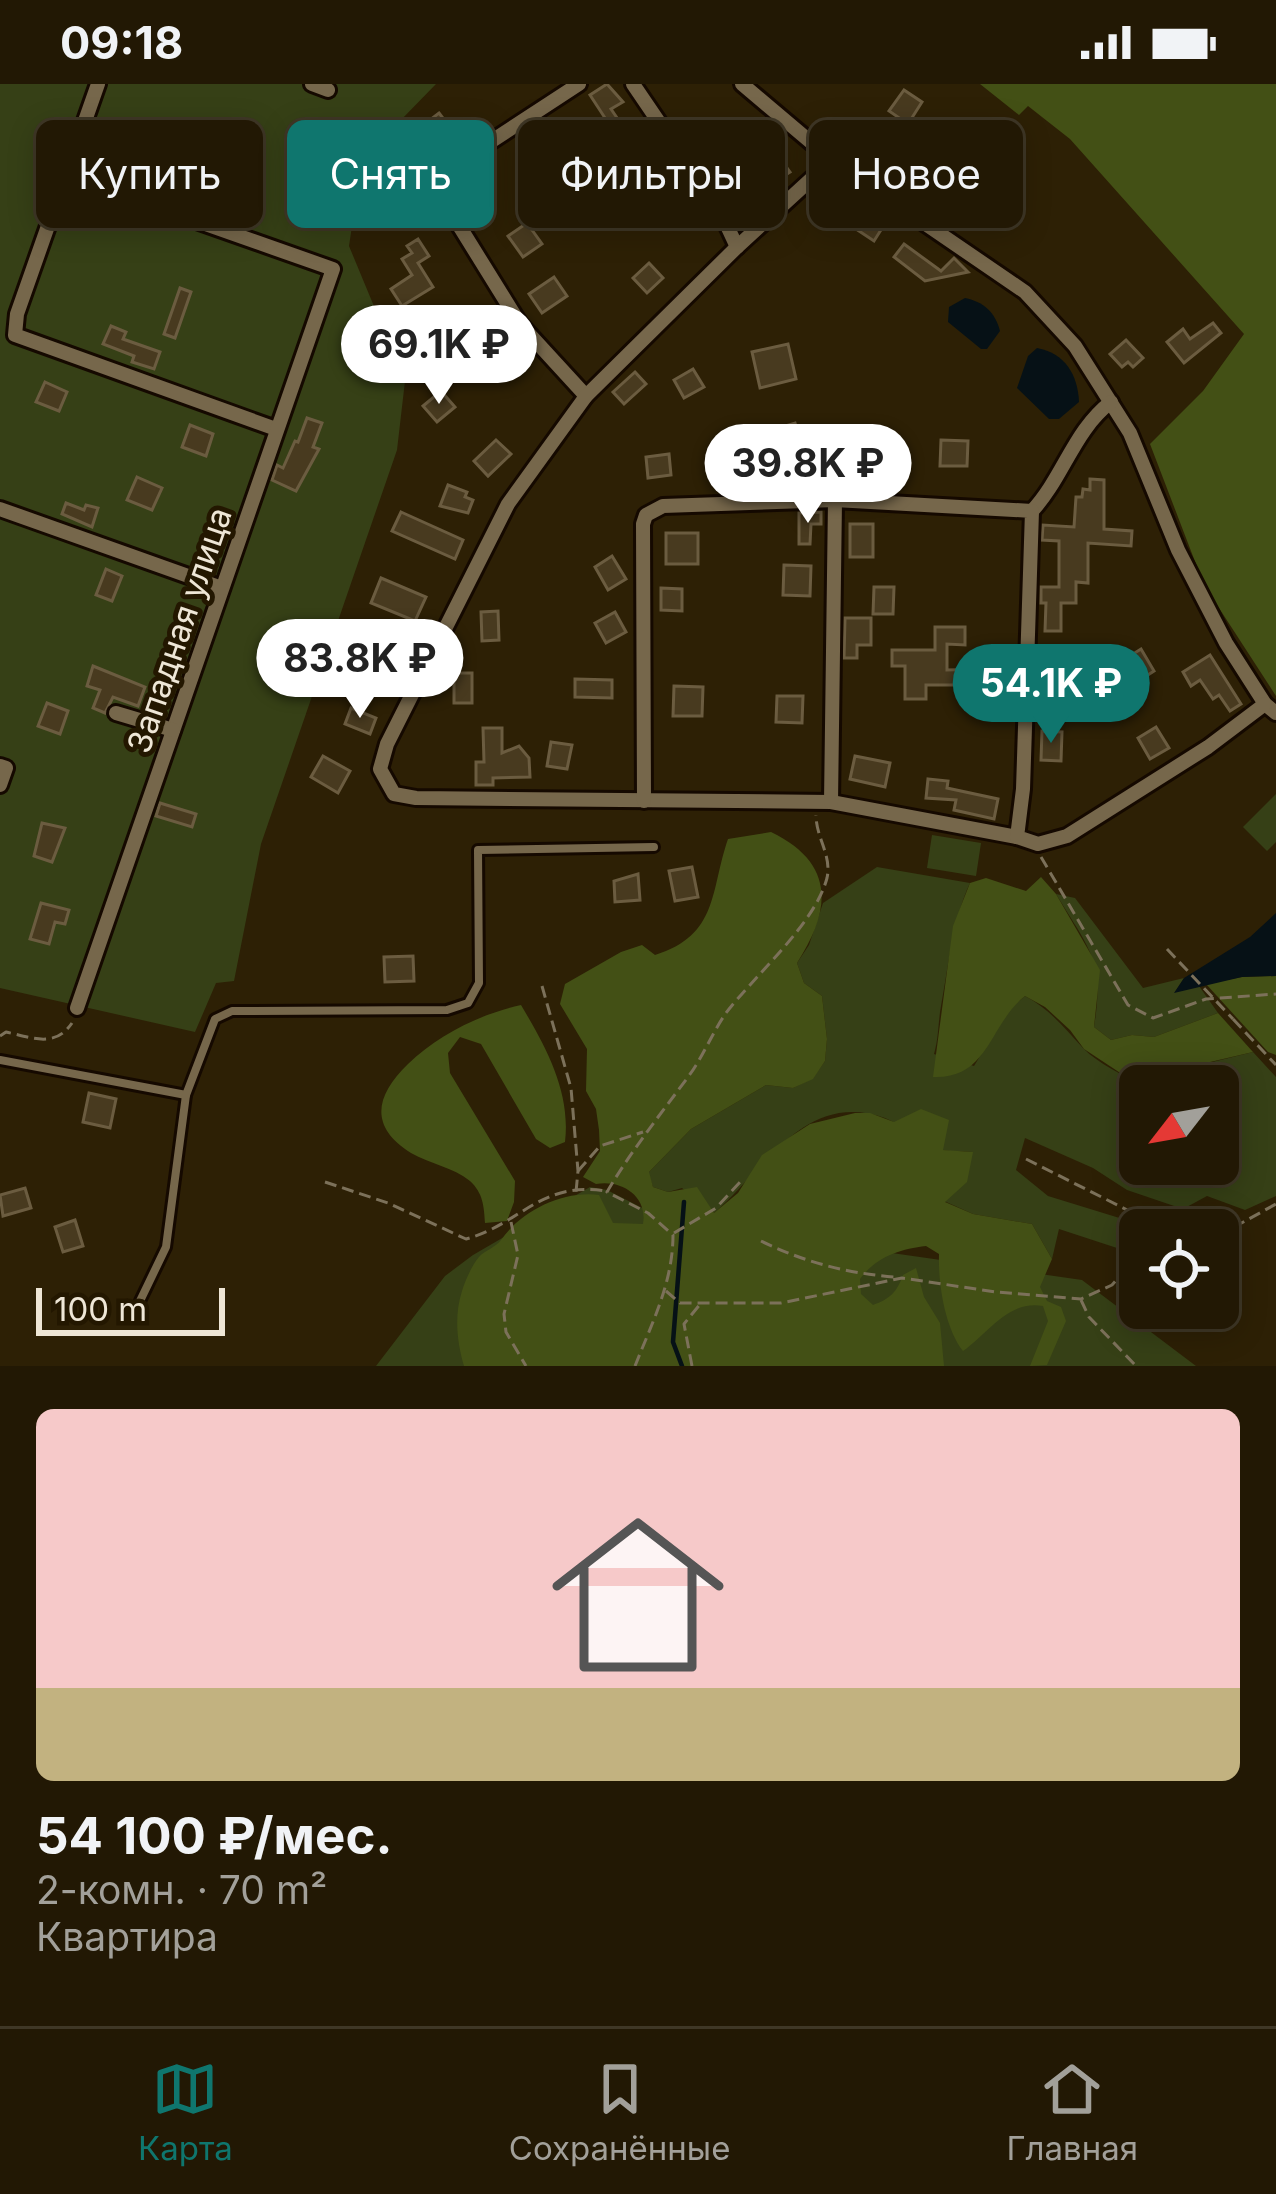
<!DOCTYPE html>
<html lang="ru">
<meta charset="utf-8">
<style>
body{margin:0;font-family:Inter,sans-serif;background:#2e2513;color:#f1f3f6;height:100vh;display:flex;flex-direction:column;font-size:45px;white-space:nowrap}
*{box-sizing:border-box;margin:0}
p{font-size:39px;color:#a2a09a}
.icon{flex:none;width:66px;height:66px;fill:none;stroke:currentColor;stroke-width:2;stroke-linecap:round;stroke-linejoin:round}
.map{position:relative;height:1282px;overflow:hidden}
.side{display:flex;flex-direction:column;background:#221804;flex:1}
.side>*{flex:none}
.hud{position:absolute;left:36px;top:36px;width:1206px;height:108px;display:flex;gap:24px}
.needle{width:78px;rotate:239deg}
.tools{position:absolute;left:1119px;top:981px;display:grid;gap:24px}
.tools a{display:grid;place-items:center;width:120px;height:120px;border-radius:18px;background:#221804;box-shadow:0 6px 30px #0003,0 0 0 3px #3f3726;font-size:60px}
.scale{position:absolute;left:36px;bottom:30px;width:189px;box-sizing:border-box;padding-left:12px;border:6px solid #eee6d6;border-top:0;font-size:33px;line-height:42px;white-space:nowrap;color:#eee6d6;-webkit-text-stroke:9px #231700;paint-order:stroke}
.price{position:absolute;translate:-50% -102px;padding:0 27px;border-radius:42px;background:#fff;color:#222;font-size:39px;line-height:78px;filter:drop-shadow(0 3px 6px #0008)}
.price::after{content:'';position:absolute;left:50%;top:72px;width:36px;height:27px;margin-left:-18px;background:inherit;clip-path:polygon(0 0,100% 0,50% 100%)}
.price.on{background:#0f766e;color:#fff}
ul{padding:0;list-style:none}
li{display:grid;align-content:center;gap:24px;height:636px;padding:0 36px}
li+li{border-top:3px solid #3f3726}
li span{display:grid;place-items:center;height:372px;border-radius:18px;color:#555}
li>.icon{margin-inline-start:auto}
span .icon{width:216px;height:216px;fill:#fffc;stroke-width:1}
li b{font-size:51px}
.chip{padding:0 42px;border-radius:18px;background:#221804;box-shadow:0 6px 30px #0003,0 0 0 3px #3f3726;font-size:42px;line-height:108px}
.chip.on{background:#0f766e;color:#fff}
.status{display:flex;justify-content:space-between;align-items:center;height:84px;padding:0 60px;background:#221804;direction:ltr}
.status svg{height:33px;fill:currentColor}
.tabs{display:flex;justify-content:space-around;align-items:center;height:168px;border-top:3px solid #3f3726;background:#221804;font-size:33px;color:#a2a09a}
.tabs a{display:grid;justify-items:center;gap:6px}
.tabs .on{color:#0f766e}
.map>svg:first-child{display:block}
</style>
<div class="status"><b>09:18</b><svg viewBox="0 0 49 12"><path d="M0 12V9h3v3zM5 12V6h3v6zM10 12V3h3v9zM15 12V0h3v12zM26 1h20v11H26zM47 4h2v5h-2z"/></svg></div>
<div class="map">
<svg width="1276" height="1282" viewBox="0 0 1276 1282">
<rect width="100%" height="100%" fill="#2d2005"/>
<!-- green -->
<g fill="#364016">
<path d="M 0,0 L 436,0 L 362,76 L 349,162 L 405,297 L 397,366 L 261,760 L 234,897 L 216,899 L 195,948 L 0,904 Z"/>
<path d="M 1276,710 L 1276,758 L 1267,767 L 1243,743 Z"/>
<path d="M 932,751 L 981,759 L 976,792 L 927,784 Z"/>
<path d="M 877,783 L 970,799 C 952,838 949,880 941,922 C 938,938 939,953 934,970 L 974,982 L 1008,926 L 1025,912 C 1051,926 1064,944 1083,964 C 1098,980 1122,989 1140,1002 L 1140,1080 L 1218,1080 L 1218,1002 L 1182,1002 L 1192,983 L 1253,968 L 1276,993 L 1276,1112 L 1245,1126 L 1207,1112 L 1183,1125 L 1127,1106 L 1093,1084 L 1025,1054 L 1016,1086 L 1048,1112 L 1126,1136 L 1140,1159 L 1117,1164 L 1059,1145 L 1052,1175 L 1032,1140 L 973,1130 L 944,1117 L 972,1068 C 963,1067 952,1068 943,1066 C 923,1060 905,1042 885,1034 C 804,1005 763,1088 714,1129 L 682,1104 L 668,1108 L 653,1103 L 648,1089 L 691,1045 L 766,1001 L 793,1004 L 813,994 L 825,977 L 827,955 L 822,912 L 804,899 L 797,879 L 809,861 L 823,819 Z"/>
<path d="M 1056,810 L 1075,814 L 1143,904 L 1184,894 L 1175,908 L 1199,902 L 1218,929 L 1154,953 L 1132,951 L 1111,956 L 1094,943 C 1105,876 1089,865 1056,810 Z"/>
<path d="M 590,1103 L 607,1106 L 668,1137 L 1082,1196 L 1196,1282 L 376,1282 L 445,1192 L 473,1171 Z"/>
</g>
<!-- forest -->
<g fill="#435015">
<path d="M 980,0 L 1276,0 L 1276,612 L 1204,501 L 1150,360 L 1203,307 L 1244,250 L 1070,55 L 1028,22 L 1019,31 Z"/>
<path d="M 771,748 C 835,779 832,825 797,879 L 804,899 L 822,912 L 827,955 L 825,977 L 813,995 L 793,1004 L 766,1001 L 691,1045 L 649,1088 L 653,1103 L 668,1108 L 697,1103 L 714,1129 L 738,1109 L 762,1071 L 810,1040 L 855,1029 L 870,1029 L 894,1038 L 921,1025 L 949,1036 L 943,1066 L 973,1068 L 967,1098 L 945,1118 L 973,1130 L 1032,1140 L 1052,1175 L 1040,1203 L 1047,1217 L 1061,1223 L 1066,1237 L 1047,1281 L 1030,1282 L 1048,1237 L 1043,1222 C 1007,1216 987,1251 963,1267 C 945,1244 938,1200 939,1170 L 926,1162 C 900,1165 876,1173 860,1195 L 861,1210 L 873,1221 C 890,1215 897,1208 903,1191 L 916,1184 L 924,1213 L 940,1239 L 944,1282 L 464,1282 C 457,1258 454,1232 462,1207 C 465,1197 472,1181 479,1173 C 485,1166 495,1164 501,1156 C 521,1127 563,1106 599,1111 L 613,1139 L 643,1140 C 648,1112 621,1095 596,1100 L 583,1093 L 600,1067 L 599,1046 L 596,1025 L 586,1007 L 587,965 L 560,920 L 565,900 L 621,868 L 642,861 L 655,871 C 719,851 710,807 728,755 Z"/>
<path d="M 1041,793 L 1056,810 L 1100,886 L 1094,943 L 1111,956 L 1132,951 L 1154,953 L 1218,929 L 1253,968 L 1193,982 L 1182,1002 L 1140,1002 L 1084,965 L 1070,946 L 1045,923 L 1025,912 C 988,942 989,995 933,993 L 953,842 L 970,799 L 986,794 L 1026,807 Z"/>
<path d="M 1276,892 L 1276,971 L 1268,968 L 1206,900 L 1242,893 Z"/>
<path d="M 521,921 C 546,963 571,1008 565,1058 L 550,1064 L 536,1055 L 481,960 L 460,953 L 448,969 L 450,989 L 515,1097 L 514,1118 L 507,1137 L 485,1139 C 484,1122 483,1109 470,1097 C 453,1083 430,1080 411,1069 C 368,1042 376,1011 408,980 C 438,951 480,930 521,921 Z"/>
</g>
<!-- water -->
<g fill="#061116">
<path d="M 965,214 C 984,218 995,228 1000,247 L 987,265 L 981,265 L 948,238 L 949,223 Z"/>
<path d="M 1037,264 C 1065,269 1078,291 1079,318 L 1059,335 L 1049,335 L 1017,304 L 1028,272 Z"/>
<path d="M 1276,829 L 1276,892 L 1242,893 L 1174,909 L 1184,894 L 1250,853 Z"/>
</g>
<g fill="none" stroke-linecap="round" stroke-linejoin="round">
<!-- stream -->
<path stroke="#061116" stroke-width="4.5" d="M 682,1282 L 673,1258 L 684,1118"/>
</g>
<!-- building -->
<g fill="#483a1f" stroke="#6b5c40" stroke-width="3">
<path d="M 607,0 L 623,18 L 611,25 L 622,41 L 606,52 L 599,42 L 607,37 L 590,11 Z"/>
<path d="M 904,6 L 922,18 L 908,40 L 889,27 Z"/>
<path d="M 439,29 L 452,46 L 428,66 L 414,48 Z"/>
<path d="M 714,57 L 743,60 L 740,82 L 711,78 Z"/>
<path d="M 642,58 L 654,76 L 634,90 L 622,72 Z"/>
<path d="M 773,69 L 785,70 L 784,80 L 790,88 L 761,106 L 765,110 L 741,131 L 731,119 L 772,82 Z"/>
<path d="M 375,77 L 388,93 L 384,95 L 388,100 L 368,117 L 359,105 L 364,101 L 360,96 L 368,89 L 364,85 Z"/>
<path d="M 668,102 L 683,123 L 663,137 L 648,116 Z"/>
<path d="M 856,113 L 876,126 L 879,122 L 891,130 L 874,157 L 841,135 Z"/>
<path d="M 527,139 L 542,160 L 523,173 L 508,152 Z"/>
<path d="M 418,155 L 429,172 L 418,179 L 433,203 L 402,222 L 391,205 L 412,191 L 402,175 L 412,169 L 407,162 Z"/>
<path d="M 904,160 L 941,187 L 954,174 L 968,188 L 925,197 L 894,173 Z"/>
<path d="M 649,179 L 663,194 L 647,209 L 633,194 Z"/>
<path d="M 554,193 L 567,212 L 542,229 L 529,210 Z"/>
<path d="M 180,204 L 191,208 L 175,254 L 164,250 Z"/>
<path d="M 1213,239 L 1221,249 L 1184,279 L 1167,258 L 1183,245 L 1190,255 Z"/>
<path d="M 111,242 L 126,248 L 123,255 L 160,268 L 154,285 L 132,278 L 134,272 L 103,260 Z"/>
<path d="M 483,247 L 495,259 L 475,279 L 462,267 Z"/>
<path d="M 1126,256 L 1143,274 L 1133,283 L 1128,278 L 1122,283 L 1110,270 Z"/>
<path d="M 788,260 L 796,295 L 760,304 L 752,268 Z"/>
<path d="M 693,285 L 704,303 L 684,314 L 674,296 Z"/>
<path d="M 635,288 L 646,300 L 624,320 L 613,308 Z"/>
<path d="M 45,298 L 67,308 L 59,327 L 36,318 Z"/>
<path d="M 441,307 L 455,323 L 437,338 L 423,322 Z"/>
<path d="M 307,334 L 322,339 L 313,363 L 319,365 L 296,407 L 272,396 L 277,381 L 283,384 L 295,357 L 298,358 Z"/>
<path d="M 795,339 L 801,360 L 781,366 L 775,345 Z"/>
<path d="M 190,341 L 213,350 L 206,372 L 182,363 Z"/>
<path d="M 864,348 L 890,350 L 888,377 L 862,375 Z"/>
<path d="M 496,356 L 511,370 L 488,392 L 474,377 Z"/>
<path d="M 941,356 L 968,357 L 967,382 L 940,382 Z"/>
<path d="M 669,370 L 671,391 L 648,394 L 646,373 Z"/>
<path d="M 137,393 L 162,404 L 152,426 L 127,416 Z"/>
<path d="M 1090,395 L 1104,396 L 1104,445 L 1132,447 L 1131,462 L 1088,459 L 1088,499 L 1076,498 L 1076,519 L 1061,519 L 1061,547 L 1045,547 L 1046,519 L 1041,519 L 1041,503 L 1059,503 L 1059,457 L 1042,456 L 1043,441 L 1074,443 L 1076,413 L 1082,413 L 1083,405 L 1090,406 Z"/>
<path d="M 448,401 L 467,408 L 465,413 L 473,416 L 468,429 L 440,422 Z"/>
<path d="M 66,419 L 84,426 L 86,421 L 98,424 L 92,443 L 62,430 Z"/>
<path d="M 401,428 L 463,456 L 455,475 L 392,447 Z"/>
<path d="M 821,428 L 821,440 L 811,440 L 810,460 L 799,460 L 799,429 Z"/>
<rect x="850" y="440" width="23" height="33"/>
<rect x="666" y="449" width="32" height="31"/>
<path d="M 612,472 L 626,495 L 608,506 L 595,483 Z"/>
<path d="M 784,481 L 811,482 L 810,512 L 783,511 Z"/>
<path d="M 106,485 L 122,492 L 112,517 L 96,511 Z"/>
<path d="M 381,494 L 426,513 L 415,537 L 371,519 Z"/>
<path d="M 874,503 L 894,503 L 893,530 L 873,530 Z"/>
<path d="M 661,504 L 682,505 L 682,527 L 661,526 Z"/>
<path d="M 498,527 L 499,556 L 482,557 L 481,528 Z"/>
<path d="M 615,528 L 626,548 L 606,559 L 595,539 Z"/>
<path d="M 845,534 L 871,534 L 871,561 L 857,561 L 857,574 L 844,574 Z"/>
<path d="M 935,543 L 965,543 L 965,561 L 947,560 L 947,586 L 985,585 L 981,608 L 960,608 L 959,601 L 926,601 L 926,615 L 905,615 L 905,582 L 892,582 L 892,566 L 935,566 Z"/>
<path d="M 377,554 L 413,570 L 404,590 L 368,575 Z"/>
<path d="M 1141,565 L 1154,587 L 1131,602 L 1117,580 Z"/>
<path d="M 1210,571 L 1241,620 L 1230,627 L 1219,611 L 1213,615 L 1200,596 L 1191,602 L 1183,588 Z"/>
<path d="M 93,582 L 145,603 L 138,622 L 113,613 L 105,629 L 93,624 L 100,606 L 87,602 Z"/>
<path d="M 1038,583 L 1088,585 L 1086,616 L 1059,614 L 1059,608 L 1037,607 Z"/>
<rect x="454" y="589" width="18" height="30"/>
<path d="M 575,595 L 612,596 L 612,614 L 575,613 Z"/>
<path d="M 674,602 L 703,603 L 702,632 L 673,632 Z"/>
<path d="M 777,612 L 803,612 L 802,639 L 776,638 Z"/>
<path d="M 47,619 L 68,627 L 60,650 L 38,642 Z"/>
<path d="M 351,624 L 376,634 L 370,650 L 345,640 Z"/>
<path d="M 1156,643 L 1169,664 L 1150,675 L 1138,654 Z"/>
<path d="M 483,644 L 502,644 L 502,669 L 519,662 L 529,674 L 530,693 L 493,694 L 493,701 L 476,701 L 476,678 L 484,678 Z"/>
<path d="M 1042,647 L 1062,648 L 1061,677 L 1041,676 Z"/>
<path d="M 551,658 L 572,661 L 567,685 L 547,682 Z"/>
<path d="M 323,672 L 350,687 L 338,709 L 311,693 Z"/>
<path d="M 855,672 L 890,679 L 885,703 L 850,695 Z"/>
<path d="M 928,695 L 948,697 L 947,704 L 998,715 L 994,735 L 954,726 L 956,716 L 926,714 Z"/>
<path d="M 160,719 L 196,730 L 192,743 L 156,732 Z"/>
<path d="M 42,739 L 65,744 L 52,778 L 34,772 Z"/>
<path d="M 692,783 L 698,813 L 675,817 L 669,787 Z"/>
<path d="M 638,790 L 640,816 L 615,818 L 614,797 Z"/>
<path d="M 41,819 L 69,826 L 65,840 L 55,838 L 49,860 L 30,855 Z"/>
<path d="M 413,872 L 414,897 L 385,898 L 384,873 Z"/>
<path d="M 89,1009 L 116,1015 L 110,1044 L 83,1038 Z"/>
<path d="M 25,1104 L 31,1124 L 3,1132 L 0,1111 Z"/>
<path d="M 75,1136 L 83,1162 L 63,1168 L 55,1143 Z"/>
</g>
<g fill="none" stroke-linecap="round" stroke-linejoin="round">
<!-- lane casing -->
<g stroke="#150900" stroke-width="14">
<g id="lane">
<path d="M 0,976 L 186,1011"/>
<path d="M 140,1217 L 166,1163 L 186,1011 L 215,935 L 232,927 L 447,926 L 468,919 L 479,899 L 478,766 L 654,763"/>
</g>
</g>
<!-- street casing -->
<g stroke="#150900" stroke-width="20">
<g id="street">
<path d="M 98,0 L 17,230 L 15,251 L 276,345"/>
<path d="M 312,0 L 328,6"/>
<path d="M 579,0 L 449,85 L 437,106 L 520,240 L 586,312"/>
<path d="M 633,0 L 722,131 L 737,163"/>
<path d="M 742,0 L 832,76 L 1025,208 L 1075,262 L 1130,349 L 1178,466 L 1226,559 L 1265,620 L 1276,629"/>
<path d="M 832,76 L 737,163 L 586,312 L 508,420 L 387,660 L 380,685 L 394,710 L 416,714 L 831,718 L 1017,753"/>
<path d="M 66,91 L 333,185 L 77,924"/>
<path d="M 0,425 L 222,504"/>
<path d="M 1032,427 C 1063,394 1074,346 1111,318"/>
<path d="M 116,629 L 173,646"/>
<path d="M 0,682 L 6,684 L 0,701"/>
<path d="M 644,717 L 643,440 L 646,431 L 663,422 L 835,416 L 1032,427 L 1023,705 L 1017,753 L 1038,760 L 1067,752 L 1208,663 L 1265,620"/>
<path d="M 831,718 L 835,416"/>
</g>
</g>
<!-- path -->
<g stroke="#7c715a" stroke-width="3" stroke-dasharray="12 6" stroke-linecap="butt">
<path d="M 1041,773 L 1128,921 L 1153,934 L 1206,915 L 1276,910"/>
<path d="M 542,902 L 571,1004 L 578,1087 L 576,1108"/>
<path d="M 1233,935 L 1276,981"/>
<path d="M 0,952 L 6,948 C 33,954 55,964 72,939"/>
<path d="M 1026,1075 L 1167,1146"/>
<path d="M 578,1087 L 600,1062 L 643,1048"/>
<path d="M 325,1098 L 388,1119 L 466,1155 C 521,1140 540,1097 605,1107"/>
<path d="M 511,1138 L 518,1171 L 504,1230 L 506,1248 L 526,1282"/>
<path d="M 674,1149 L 716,1124 L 741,1097"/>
<path d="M 1218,1152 L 1276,1120"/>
<path d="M 761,1157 C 804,1178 846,1189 894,1193"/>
<path d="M 666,1207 L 680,1219 L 781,1219 L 902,1194 L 996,1208 L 1081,1215 L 1112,1201 L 1140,1169"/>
<path d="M 1081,1216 L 1089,1233 L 1136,1282"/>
<path d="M 635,1282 C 652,1239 673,1198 673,1151 L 648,1129 L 607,1108 C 631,1067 660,1031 688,993 C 703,973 712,949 726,929 C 755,891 815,840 827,794 C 832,771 816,754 816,731"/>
<path d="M 692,1282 L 684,1240 L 701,1219"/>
</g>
<!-- lane -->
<use href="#lane" stroke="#76674b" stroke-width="8"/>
<!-- street -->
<use href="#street" stroke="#76674b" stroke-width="14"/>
<!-- path-bridge -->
<path stroke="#7c715a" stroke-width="3" stroke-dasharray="12 6" stroke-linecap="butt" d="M 1167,865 L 1233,935"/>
</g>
<g text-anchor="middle" stroke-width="10" stroke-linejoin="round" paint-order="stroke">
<!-- street labels -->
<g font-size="33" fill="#eee6d6" stroke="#231700">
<text transform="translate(179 546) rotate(-71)" y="12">Западная улица</text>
</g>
</g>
</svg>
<div class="tools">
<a><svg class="needle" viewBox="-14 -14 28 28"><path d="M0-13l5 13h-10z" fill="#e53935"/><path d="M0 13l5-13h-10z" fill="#a2a09a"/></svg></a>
<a><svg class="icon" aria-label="locate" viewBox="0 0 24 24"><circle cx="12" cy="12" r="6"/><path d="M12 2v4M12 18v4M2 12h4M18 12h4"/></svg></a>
</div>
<div class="scale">100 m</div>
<b class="price" style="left:439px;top:323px">69.1K ₽</b>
<b class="price" style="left:808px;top:442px">39.8K ₽</b>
<b class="price" style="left:360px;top:637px">83.8K ₽</b>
<b class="price on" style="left:1051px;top:662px">54.1K ₽</b>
<div class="hud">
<a class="chip">Купить</a>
<a class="chip on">Снять</a>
<a class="chip">Фильтры</a>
<a class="chip">Новое</a>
</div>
</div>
<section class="side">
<ul>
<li><span style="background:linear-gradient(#f6c9c9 75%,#c2b280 0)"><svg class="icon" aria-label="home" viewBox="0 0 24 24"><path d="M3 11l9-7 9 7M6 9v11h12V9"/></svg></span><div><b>54 100 ₽/мес.</b><p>2-комн. · 70 m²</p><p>Квартира</p></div></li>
</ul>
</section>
<nav class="tabs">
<a class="on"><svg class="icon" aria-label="map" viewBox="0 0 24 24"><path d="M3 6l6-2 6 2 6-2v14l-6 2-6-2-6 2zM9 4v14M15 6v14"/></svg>Карта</a>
<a><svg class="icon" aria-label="saved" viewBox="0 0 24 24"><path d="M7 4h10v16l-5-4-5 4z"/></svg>Сохранённые</a>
<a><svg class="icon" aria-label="home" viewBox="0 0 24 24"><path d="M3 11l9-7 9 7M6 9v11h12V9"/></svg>Главная</a>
</nav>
